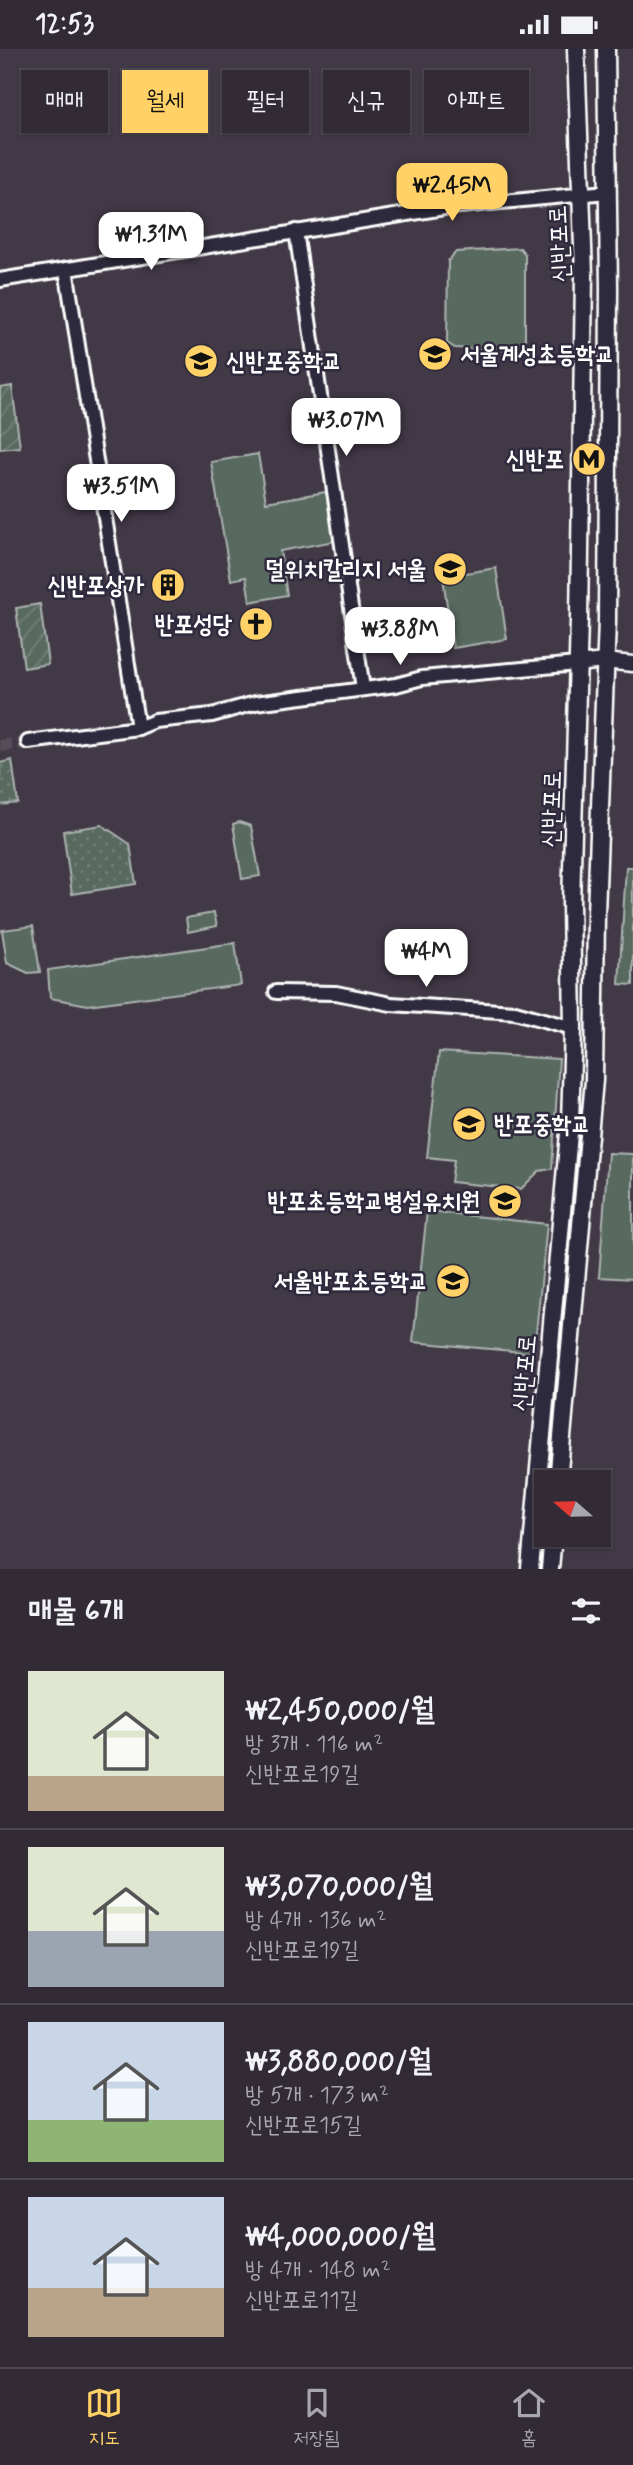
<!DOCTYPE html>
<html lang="ko">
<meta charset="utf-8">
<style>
body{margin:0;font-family:Mynerve,"Poor Story",sans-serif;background:#3a333d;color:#f1f3f6;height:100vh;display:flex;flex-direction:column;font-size:26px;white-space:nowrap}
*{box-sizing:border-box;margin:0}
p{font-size:23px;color:#a8a7ad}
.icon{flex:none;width:38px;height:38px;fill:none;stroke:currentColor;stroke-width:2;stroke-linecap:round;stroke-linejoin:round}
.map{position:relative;height:1520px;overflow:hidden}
.drawer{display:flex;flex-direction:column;background:#322b35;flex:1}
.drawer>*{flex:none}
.hud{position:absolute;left:21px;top:21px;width:592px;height:63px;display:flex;gap:14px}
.needle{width:46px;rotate:290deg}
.buttons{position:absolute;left:534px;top:1421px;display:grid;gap:14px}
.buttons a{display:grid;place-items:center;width:77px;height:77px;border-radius:0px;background:#322b35;box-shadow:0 2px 5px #0004,0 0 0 2px #4d4750;font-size:35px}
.price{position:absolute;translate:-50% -60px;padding:0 16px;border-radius:14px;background:#fff;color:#222;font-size:23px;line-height:46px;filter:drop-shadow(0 2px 4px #0008)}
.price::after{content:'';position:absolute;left:50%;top:42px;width:21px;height:16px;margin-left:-10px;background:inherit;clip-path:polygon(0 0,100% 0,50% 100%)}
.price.active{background:#ffd166;color:#111}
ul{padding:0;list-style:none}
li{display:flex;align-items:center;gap:21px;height:175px;padding:0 28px}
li+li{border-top:2px solid #4d4750}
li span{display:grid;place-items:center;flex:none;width:196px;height:140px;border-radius:0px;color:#555}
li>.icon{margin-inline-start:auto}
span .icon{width:84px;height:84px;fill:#fffc;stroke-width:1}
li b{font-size:30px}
h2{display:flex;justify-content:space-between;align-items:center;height:84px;padding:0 28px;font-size:30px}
.chip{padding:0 24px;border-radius:0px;background:#322b35;box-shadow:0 2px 5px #0004,0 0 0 2px #4d4750;font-size:24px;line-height:63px}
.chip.active{background:#ffd166;color:#111}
.status{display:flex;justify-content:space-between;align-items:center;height:49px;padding:0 35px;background:#322b35;direction:ltr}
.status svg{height:19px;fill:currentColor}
.dock{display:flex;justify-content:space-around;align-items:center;height:98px;border-top:2px solid #4d4750;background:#322b35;font-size:19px;color:#a8a7ad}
.dock a{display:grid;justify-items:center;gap:4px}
.dock .active{color:#ffd166}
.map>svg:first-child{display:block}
</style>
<div class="status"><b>12:53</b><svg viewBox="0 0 49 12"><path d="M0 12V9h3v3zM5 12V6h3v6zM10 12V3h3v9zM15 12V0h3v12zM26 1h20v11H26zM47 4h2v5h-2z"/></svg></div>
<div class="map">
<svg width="633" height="1520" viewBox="0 0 633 1520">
<defs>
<pattern id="grass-dots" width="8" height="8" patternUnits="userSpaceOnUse" patternTransform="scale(1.75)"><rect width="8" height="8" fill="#596960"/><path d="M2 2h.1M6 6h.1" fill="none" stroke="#728078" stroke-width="1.8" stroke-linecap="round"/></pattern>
<pattern id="garden-furrows" width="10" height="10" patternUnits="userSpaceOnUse" patternTransform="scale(1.75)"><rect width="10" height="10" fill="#596960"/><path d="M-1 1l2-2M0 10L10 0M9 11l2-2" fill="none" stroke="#728078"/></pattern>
</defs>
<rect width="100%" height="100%" fill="#423947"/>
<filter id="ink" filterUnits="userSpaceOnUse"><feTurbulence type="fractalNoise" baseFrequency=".0143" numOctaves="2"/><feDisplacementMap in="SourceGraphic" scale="14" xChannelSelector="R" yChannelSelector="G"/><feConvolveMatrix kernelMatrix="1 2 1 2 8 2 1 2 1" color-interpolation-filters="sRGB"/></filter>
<g filter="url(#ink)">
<!-- grass -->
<g fill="url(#grass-dots)" stroke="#acb4b0" stroke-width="2">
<path d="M 12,711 L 18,754 L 0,756 L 0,714 Z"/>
<path d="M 102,776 L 130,795 L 136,835 L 72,845 L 63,782 Z"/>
</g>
<!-- park -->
<g fill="#596960" stroke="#acb4b0" stroke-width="2">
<path d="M 520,199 L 525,205 L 525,297 L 519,302 L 455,299 L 447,294 L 448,212 L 456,203 Z"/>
<path d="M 258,405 L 266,453 L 326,443 L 335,492 L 280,502 L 287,546 L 250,553 L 246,528 L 231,531 L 211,413 Z"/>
<path d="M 496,519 L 507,590 L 453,599 L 443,528 Z"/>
<path d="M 239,773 L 251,777 L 260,827 L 242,830 L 233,775 Z"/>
<path d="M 626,818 L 633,818 L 633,936 L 619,935 Z"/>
<path d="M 214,864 L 217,877 L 188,883 L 186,869 Z"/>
<path d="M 33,877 L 40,923 L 28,924 L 7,914 L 2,881 Z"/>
<path d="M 235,894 L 241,936 L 88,956 L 50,949 L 48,921 Z"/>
<path d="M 439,1003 L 559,1010 L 552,1120 L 539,1122 L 521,1140 L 451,1133 L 454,1111 L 427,1108 Z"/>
<path d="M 608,1104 L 633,1105 L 633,1230 L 599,1228 Z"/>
<path d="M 427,1162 L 547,1175 L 534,1304 L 413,1293 Z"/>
</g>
<!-- garden -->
<g fill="url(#garden-furrows)" stroke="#acb4b0" stroke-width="2">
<path d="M 12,337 L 20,398 L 0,400 L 0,339 Z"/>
<path d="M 40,555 L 48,615 L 24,619 L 16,559 Z"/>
</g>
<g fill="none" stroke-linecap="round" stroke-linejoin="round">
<!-- minor-tunnel -->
<path stroke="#554d59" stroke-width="12" stroke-dasharray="12 6" stroke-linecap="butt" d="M 0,697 L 28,693"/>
<!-- minor casing -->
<g stroke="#fff" stroke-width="18">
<g id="minor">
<path d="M 296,182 L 363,640"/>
<path d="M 66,220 L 138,679 L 155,672 L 212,666 L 255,654 L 396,636 L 422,629 L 577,615"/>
<path d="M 0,231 L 450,158 L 607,143"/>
<path d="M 28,693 L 138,679"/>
<path d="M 276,943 L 336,944 L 391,955 L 515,963 L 573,979"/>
</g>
</g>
<!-- tertiary casing -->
<g stroke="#fff" stroke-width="19">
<path id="tertiary" d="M 577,615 L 604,612 L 633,615"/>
</g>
<!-- secondary casing -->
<g stroke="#fff" stroke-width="21">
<g id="secondary">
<path d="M 558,1433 L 594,1031 L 596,865 L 607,572 L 609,239 L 606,0"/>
<path d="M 530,1520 L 570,1073 L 573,979 L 571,854 L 579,571 L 584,226 L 576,0"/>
<path d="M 550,1520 L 553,1486"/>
</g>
</g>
<!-- minor -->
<use href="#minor" stroke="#2f2a3d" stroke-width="12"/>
<!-- tertiary -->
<use href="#tertiary" stroke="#2f2a3d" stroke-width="14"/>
<!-- secondary -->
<use href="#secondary" stroke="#2f2a3d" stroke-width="16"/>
</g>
</g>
<!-- icons -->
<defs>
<g id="school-disc" transform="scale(1.75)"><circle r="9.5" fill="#ffd166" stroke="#2f2a3d"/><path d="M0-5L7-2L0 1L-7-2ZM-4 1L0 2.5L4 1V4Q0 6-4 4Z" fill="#111"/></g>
<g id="metro-disc" transform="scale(1.75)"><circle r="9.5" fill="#ffd166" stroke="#2f2a3d"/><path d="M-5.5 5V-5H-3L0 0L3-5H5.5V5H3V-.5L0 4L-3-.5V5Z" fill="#111"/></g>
<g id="building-disc" transform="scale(1.75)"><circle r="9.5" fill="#ffd166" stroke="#2f2a3d"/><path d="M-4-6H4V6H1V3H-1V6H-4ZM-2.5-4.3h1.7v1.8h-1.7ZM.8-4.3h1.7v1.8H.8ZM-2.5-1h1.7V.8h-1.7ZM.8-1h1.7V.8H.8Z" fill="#111"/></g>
<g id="church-disc" transform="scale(1.75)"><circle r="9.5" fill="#ffd166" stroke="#2f2a3d"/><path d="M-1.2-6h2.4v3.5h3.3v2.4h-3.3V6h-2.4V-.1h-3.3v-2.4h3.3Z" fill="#111"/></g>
</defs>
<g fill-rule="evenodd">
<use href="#school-disc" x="435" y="305"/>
<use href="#school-disc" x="201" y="312"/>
<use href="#metro-disc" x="589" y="410"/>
<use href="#school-disc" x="450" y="520"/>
<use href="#building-disc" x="168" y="536"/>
<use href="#church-disc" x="256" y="575"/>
<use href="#school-disc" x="469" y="1075"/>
<use href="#school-disc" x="505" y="1152"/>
<use href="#school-disc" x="453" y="1232"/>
</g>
<g text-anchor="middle" stroke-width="5" stroke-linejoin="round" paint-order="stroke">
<!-- street labels -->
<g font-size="24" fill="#fff" stroke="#2f2a3d">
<text transform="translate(559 195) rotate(-93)" y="8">신반포로</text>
<text transform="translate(551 760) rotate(-88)" y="8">신반포로</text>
<text transform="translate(524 1324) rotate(-85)" y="8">신반포로</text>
</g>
<!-- poi labels -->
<g font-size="24" font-weight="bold" fill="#fff" stroke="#2f2a3d" text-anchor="end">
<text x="460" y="313" text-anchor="start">서울계성초등학교</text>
<text x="226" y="320" text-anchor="start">신반포중학교</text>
<text x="564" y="418">신반포</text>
<text x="426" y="528">덜위치칼리지 서울</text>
<text x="144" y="544">신반포상가</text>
<text x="232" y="583">반포성당</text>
<text x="494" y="1083" text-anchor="start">반포중학교</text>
<text x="480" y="1160">반포초등학교병설유치원</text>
<text x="428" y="1240">서울반포초등학교</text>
</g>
</g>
</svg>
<div class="buttons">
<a><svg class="needle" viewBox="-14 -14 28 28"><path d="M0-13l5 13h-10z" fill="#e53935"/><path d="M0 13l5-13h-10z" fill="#a8a7ad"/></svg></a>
</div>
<b class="price active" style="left:452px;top:174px">₩2.45M</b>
<b class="price" style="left:151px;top:223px">₩1.31M</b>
<b class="price" style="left:346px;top:409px">₩3.07M</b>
<b class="price" style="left:121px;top:475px">₩3.51M</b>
<b class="price" style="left:400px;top:618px">₩3.88M</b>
<b class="price" style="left:426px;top:940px">₩4M</b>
<div class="hud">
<a class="chip">매매</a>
<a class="chip active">월세</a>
<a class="chip">필터</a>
<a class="chip">신규</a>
<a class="chip">아파트</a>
</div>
</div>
<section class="drawer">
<h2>매물 6개<svg class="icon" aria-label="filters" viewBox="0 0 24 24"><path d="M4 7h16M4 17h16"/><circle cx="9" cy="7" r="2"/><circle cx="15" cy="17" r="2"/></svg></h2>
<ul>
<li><span style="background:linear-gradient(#dfe7d0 75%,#b9a48a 0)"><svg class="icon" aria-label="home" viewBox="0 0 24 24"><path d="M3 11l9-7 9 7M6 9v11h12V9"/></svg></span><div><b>₩2,450,000/월</b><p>방 3개 · 116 m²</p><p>신반포로19길</p></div></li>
<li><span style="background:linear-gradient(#dfe7d0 60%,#9aa5b1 0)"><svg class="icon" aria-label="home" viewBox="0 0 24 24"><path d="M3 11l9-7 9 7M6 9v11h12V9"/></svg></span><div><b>₩3,070,000/월</b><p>방 4개 · 136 m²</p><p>신반포로19길</p></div></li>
<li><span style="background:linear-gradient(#c9d6e8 70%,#8fb573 0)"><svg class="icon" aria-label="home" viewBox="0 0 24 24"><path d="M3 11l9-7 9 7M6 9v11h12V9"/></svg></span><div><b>₩3,880,000/월</b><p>방 5개 · 173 m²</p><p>신반포로15길</p></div></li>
<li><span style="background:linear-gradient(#c9d6e8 65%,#b9a48a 0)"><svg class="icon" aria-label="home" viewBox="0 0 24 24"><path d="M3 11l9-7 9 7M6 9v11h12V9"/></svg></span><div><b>₩4,000,000/월</b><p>방 4개 · 148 m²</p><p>신반포로11길</p></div></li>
</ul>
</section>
<nav class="dock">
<a class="active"><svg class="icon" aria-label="map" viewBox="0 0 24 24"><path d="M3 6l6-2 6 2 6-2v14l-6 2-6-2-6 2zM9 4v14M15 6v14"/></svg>지도</a>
<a><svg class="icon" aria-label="saved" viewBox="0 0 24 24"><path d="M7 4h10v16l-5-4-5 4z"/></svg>저장됨</a>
<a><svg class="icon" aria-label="home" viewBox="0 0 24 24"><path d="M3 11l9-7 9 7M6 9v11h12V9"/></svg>홈</a>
</nav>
